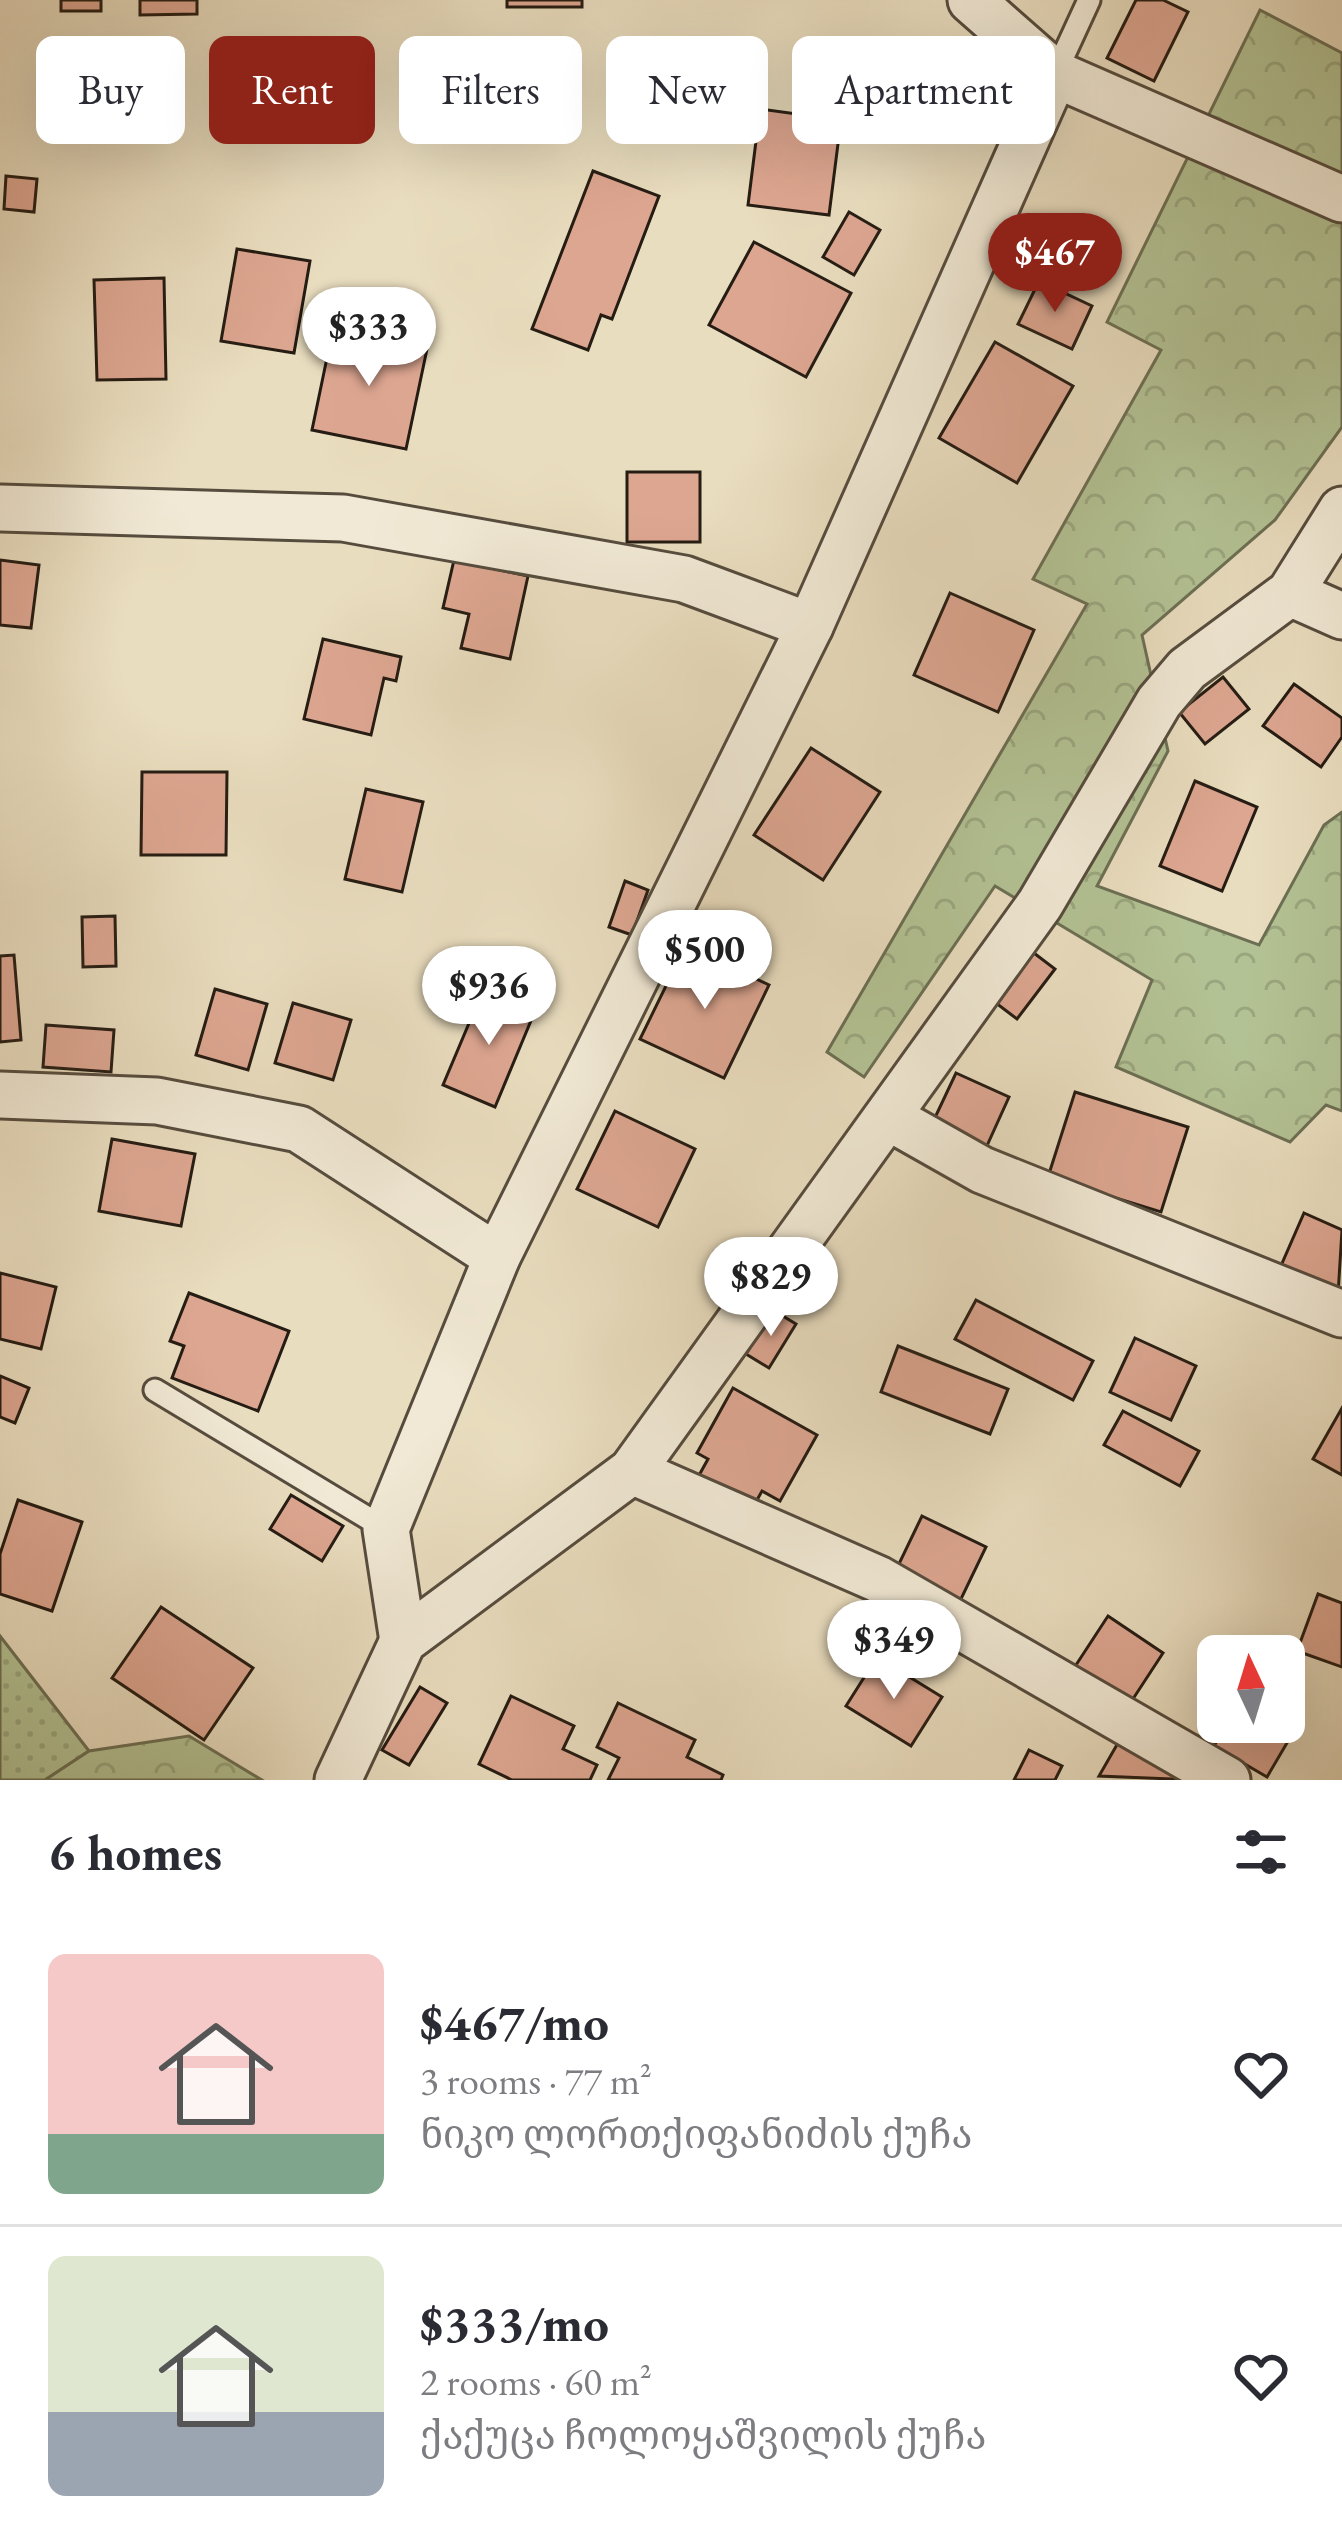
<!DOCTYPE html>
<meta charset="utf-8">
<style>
body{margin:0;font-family:"EB Garamond","Noto Serif Georgian",serif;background:#f7f7f7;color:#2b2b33;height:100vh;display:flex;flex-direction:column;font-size:45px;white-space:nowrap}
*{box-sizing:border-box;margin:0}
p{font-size:39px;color:#7c7c81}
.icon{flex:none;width:66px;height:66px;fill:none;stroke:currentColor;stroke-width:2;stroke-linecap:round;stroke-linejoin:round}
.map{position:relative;height:1780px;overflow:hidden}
.details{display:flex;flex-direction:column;background:#fff;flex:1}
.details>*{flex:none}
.guide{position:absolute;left:36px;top:36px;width:1272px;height:108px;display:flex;gap:24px}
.needle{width:78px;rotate:356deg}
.tools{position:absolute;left:1197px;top:1635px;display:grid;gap:24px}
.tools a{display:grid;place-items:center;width:108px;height:108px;border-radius:18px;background:#fff;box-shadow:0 12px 48px #0002;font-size:60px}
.price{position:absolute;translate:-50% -102px;padding:0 27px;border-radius:42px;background:#fff;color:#222;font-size:39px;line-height:78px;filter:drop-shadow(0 3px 6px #0008)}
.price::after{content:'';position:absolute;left:50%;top:72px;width:36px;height:27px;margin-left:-18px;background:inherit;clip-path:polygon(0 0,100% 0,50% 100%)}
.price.active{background:#8f2418;color:#fff}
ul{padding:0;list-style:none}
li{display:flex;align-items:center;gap:36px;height:300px;padding:0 48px}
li+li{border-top:3px solid #e1e1e2}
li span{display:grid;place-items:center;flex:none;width:336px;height:240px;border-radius:18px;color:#555}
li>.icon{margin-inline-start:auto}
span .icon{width:144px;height:144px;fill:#fffc;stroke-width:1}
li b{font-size:51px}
h2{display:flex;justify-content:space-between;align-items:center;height:144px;padding:0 48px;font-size:51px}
.tag{padding:0 42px;border-radius:18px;background:#fff;box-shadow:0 12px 48px #0002;font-size:42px;line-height:108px}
.tag.active{background:#8f2418;color:#fff}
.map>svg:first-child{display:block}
</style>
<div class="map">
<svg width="1342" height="1780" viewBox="0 0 1342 1780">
<defs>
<pattern id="grass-dots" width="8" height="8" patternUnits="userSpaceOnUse" patternTransform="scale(3)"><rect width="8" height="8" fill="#b3c294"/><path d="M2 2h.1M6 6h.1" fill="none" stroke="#9aa67f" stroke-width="1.8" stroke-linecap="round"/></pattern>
<pattern id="forest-crowns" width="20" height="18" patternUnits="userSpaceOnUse" patternTransform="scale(3)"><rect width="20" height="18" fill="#b3c294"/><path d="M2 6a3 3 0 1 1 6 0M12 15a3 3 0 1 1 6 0" fill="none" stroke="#9aa67f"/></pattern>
</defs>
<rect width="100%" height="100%" fill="#e9ddbf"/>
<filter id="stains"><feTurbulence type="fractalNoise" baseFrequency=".00167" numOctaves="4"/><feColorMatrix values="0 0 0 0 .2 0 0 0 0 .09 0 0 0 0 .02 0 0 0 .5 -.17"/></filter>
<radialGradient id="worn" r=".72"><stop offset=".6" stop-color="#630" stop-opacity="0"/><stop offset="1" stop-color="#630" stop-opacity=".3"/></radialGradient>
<!-- grass -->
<path fill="url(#grass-dots)" stroke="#6c6f54" stroke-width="3" d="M 0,1636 L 89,1751 L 45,1780 L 0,1780 Z"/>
<!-- forest -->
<g fill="url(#forest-crowns)" stroke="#6c6f54" stroke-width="3">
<path d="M 1260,10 L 1342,53 L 1342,427 L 1275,520 L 1142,635 L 1168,751 L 1097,886 L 1259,945 L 1324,825 L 1342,812 L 1342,1111 L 1326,1105 L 1290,1142 L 1116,1067 L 1152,980 L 995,886 L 864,1077 L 827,1052 L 1087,604 L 1033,579 L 1161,350 L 1107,322 Z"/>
<path d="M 189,1736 L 262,1780 L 45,1780 L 89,1751 Z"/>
</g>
<!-- building -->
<g fill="#dda691" stroke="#251c13" stroke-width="3">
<rect x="61" y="0" width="40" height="11"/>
<path d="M 140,0 L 197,0 L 197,14 L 140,15 Z"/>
<rect x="507" y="0" width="75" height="7"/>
<path d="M 1136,0 L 1163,0 L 1188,12 L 1154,81 L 1107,58 Z"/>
<path d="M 760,109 L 841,120 L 829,215 L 748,205 Z"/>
<path d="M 593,171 L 659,196 L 612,319 L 601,315 L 588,350 L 532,329 Z"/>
<path d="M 6,176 L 37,179 L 34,212 L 4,209 Z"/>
<path d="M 849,212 L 880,230 L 854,275 L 823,257 Z"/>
<path d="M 754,242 L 851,293 L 806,377 L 709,325 Z"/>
<path d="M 237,249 L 310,261 L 294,353 L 221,341 Z"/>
<path d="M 164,278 L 166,379 L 97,380 L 94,280 Z"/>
<path d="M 1039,281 L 1092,306 L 1072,349 L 1018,324 Z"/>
<path d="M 333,329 L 427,349 L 406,449 L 312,430 Z"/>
<path d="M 995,342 L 1073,386 L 1017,483 L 939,438 Z"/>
<rect x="627" y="472" width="73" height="70"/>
<path d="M 0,560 L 39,565 L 31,628 L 0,625 Z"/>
<path d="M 454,560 L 528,576 L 510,659 L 461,648 L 469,614 L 443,608 Z"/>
<path d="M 950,593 L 1034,630 L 998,712 L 914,675 Z"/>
<path d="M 323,639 L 401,657 L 396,681 L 384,678 L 371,735 L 304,719 Z"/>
<path d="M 1223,677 L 1249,709 L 1205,744 L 1179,712 Z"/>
<path d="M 1294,684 L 1342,718 L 1342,737 L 1321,767 L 1263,726 Z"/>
<path d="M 811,748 L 880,792 L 823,880 L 754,835 Z"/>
<path d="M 142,772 L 227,772 L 226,855 L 141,855 Z"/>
<path d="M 1195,781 L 1257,807 L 1222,891 L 1160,866 Z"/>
<path d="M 366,789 L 423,802 L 402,892 L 345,879 Z"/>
<path d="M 625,881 L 648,890 L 632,935 L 609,927 Z"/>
<path d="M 115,916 L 116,966 L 83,967 L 82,917 Z"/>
<path d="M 686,945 L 769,985 L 724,1078 L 640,1039 Z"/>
<path d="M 1026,947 L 1055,969 L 1017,1019 L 988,997 Z"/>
<path d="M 14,955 L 21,1040 L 0,1042 L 0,956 Z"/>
<path d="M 215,989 L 267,1004 L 248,1070 L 196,1055 Z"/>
<path d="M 483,990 L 535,1011 L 495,1107 L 443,1085 Z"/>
<path d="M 293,1003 L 351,1020 L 333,1080 L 275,1063 Z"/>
<path d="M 46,1025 L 114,1030 L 111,1072 L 43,1067 Z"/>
<path d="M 956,1073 L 1009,1097 L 985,1150 L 931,1126 Z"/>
<path d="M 1075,1092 L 1188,1127 L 1161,1212 L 1048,1177 Z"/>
<path d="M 615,1111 L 695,1149 L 658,1227 L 577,1189 Z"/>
<path d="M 112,1139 L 195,1154 L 181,1226 L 99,1211 Z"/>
<path d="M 1304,1213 L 1342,1230 L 1338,1295 L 1280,1268 Z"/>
<path d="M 0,1273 L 56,1287 L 41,1349 L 0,1339 Z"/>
<path d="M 189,1293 L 289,1331 L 258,1411 L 172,1378 L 184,1346 L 170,1341 Z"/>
<path d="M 976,1300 L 1093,1361 L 1073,1400 L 955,1339 Z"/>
<path d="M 773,1310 L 796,1324 L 769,1368 L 746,1354 Z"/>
<path d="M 1135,1338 L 1196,1366 L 1171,1420 L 1110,1392 Z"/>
<path d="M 898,1346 L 1008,1389 L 990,1434 L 881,1392 Z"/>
<path d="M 0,1376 L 29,1388 L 15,1423 L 0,1417 Z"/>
<path d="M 733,1388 L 817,1435 L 780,1501 L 762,1491 L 752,1509 L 697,1479 L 708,1459 L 697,1453 Z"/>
<path d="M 1342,1408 L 1342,1475 L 1313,1459 Z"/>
<path d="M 1123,1411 L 1199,1451 L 1180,1486 L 1104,1445 Z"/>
<path d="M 291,1495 L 343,1526 L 322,1561 L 270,1529 Z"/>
<path d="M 18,1500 L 82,1522 L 52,1611 L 0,1594 L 0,1554 Z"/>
<path d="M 922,1516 L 986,1547 L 960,1601 L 896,1570 Z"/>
<path d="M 1318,1594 L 1342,1603 L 1342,1667 L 1297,1651 Z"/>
<path d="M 161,1607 L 253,1668 L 204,1740 L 112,1678 Z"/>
<path d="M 1108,1616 L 1163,1653 L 1129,1705 L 1074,1668 Z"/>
<path d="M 877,1657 L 942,1697 L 911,1746 L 846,1706 Z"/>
<path d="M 420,1687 L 447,1703 L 409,1765 L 382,1750 Z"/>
<path d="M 511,1696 L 574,1726 L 563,1749 L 597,1765 L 590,1780 L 512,1780 L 479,1764 Z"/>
<path d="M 618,1703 L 695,1740 L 687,1757 L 723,1775 L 721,1780 L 608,1780 L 619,1758 L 597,1747 Z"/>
<path d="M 1228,1722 L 1266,1722 L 1291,1736 L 1267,1777 L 1214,1746 Z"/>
<path d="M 1126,1729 L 1196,1780 L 1099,1776 Z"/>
<path d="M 1029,1750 L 1062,1766 L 1055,1780 L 1014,1780 Z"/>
</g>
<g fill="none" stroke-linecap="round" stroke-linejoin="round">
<!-- service casing -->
<g stroke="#564c3e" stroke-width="27">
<g id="service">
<path d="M 1055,74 L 1089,0"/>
<path d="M 155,1390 L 386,1529"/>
</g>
</g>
<!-- minor casing -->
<g stroke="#564c3e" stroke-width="51">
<g id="minor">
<path d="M 971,0 L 1055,74 L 1342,199"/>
<path d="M 0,508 L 343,518 L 684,579 L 810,626"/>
<path d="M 1290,593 L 1342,616"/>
<path d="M 0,1095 L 157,1101 L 299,1129 L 497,1257"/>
<path d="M 890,1118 L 982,1170 L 1342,1314"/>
<path d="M 632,1471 L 878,1579 L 1227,1780"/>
<path d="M 403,1641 L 386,1529 L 497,1257 L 810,626 L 1055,74"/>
<path d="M 338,1780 L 403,1641 L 632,1471 L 1040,904 L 1159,702 L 1187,669 L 1290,593 L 1342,510"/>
</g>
</g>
<!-- service -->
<use href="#service" stroke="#f1e9d5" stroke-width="21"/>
<!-- minor -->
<use href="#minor" stroke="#f1e9d5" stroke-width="45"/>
</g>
<rect width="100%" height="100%" filter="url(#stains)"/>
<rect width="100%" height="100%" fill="url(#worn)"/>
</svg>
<div class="tools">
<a><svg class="needle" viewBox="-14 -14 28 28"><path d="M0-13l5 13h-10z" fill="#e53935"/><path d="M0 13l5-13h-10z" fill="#7c7c81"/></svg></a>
</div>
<b class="price active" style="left:1055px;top:315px">$467</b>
<b class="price" style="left:369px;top:389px">$333</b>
<b class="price" style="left:705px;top:1012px">$500</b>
<b class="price" style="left:489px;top:1048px">$936</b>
<b class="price" style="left:771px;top:1339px">$829</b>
<b class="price" style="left:894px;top:1702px">$349</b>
<div class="guide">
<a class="tag">Buy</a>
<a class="tag active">Rent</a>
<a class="tag">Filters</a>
<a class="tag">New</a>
<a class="tag">Apartment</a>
</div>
</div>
<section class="details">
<h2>6 homes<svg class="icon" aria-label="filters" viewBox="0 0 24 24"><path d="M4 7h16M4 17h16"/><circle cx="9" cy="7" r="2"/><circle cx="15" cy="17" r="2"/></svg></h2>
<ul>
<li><span style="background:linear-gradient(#f6c9c9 75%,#7fa58c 0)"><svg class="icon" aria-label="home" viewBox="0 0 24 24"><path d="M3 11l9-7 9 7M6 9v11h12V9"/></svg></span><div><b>$467/mo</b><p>3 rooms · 77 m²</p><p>ნიკო ლორთქიფანიძის ქუჩა</p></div><svg class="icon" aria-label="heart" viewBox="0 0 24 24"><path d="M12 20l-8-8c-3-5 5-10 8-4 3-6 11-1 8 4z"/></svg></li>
<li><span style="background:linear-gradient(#dfe7d0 65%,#9aa5b1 0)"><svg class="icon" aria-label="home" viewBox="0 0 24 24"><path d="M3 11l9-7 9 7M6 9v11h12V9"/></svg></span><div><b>$333/mo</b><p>2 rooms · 60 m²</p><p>ქაქუცა ჩოლოყაშვილის ქუჩა</p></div><svg class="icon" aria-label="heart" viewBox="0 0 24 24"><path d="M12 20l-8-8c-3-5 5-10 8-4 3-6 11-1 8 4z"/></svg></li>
</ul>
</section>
